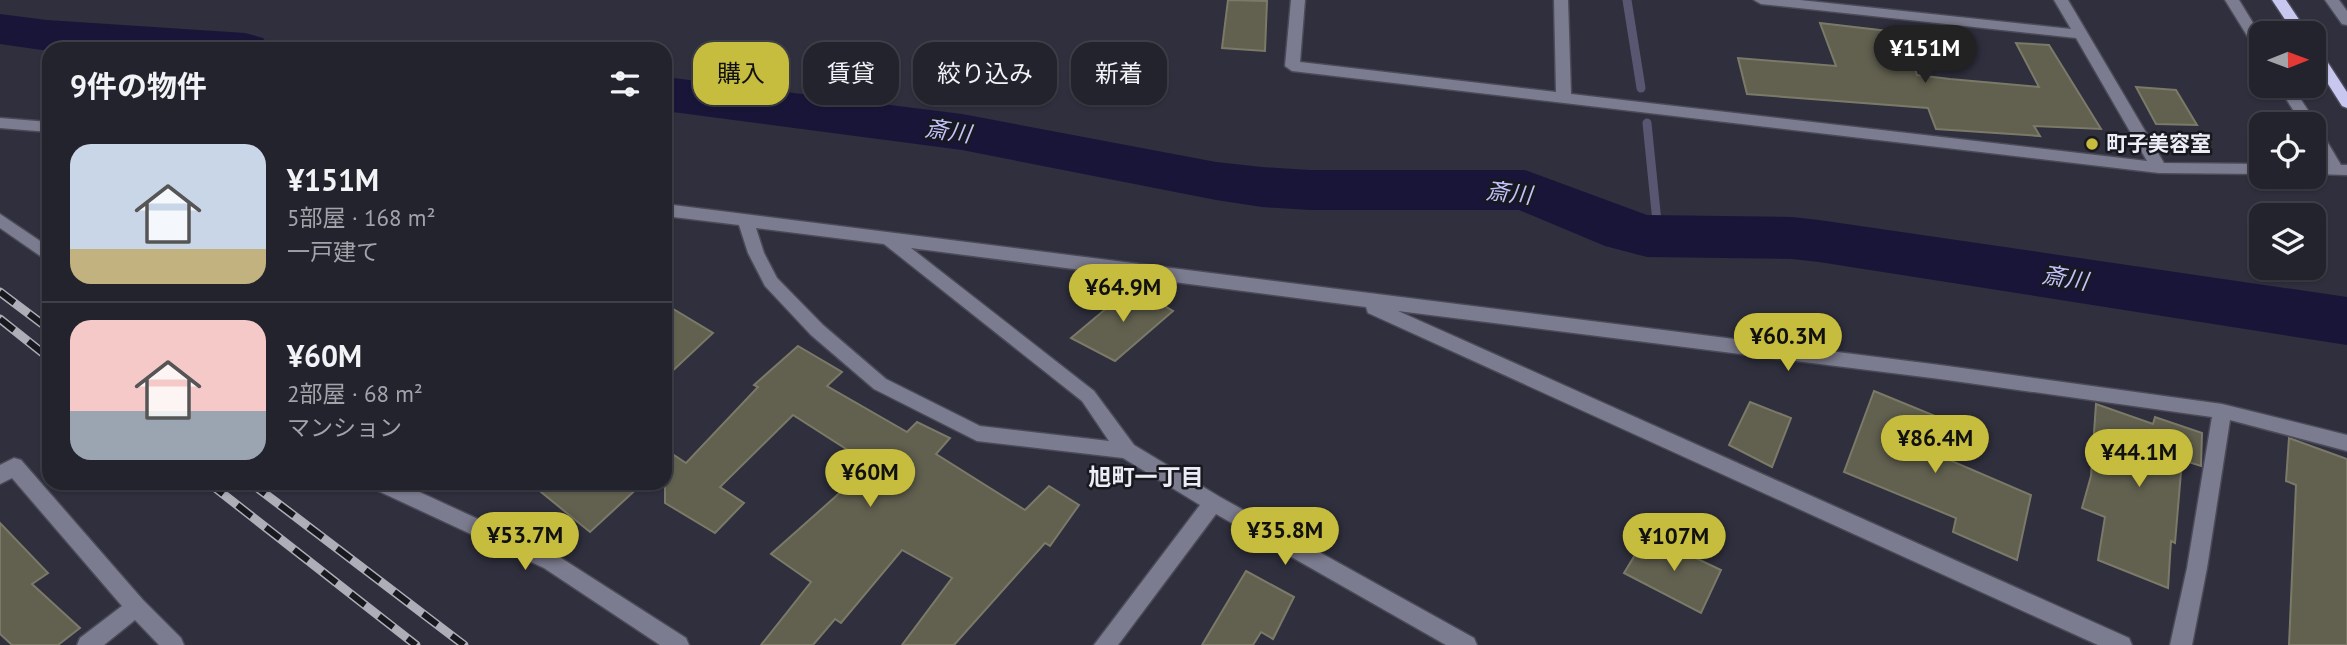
<!DOCTYPE html>
<html lang="ja">
<meta charset="utf-8">
<style>
body{margin:0;font-family:"PT Sans","Noto Sans JP",sans-serif;background:#2b2b36;color:#f1f3f6;height:100vh;display:flex;flex-direction:column;font-size:26px;white-space:nowrap}
*{box-sizing:border-box;margin:0}
p{font-size:23px;color:#a3a4aa}
.icon{flex:none;width:38px;height:38px;fill:none;stroke:currentColor;stroke-width:2;stroke-linecap:round;stroke-linejoin:round}
.map{position:relative;flex:1;overflow:hidden}
.details{position:absolute;left:42px;top:42px;width:630px;height:448px;display:flex;flex-direction:column;background:#23232e;border-radius:21px;box-shadow:0 2px 5px #0004,0 0 0 2px #40404a}
.details>*{flex:none}
.banner{position:absolute;left:693px;top:42px;width:665px;height:63px;display:flex;gap:14px}
.needle{width:46px;rotate:89deg}
.fabs{position:absolute;left:2249px;top:21px;display:grid;gap:14px}
.fabs a{display:grid;place-items:center;width:77px;height:77px;border-radius:14px;background:#23232e;box-shadow:0 2px 5px #0004,0 0 0 2px #40404a;font-size:35px}
.price{position:absolute;translate:-50% -60px;padding:0 16px;border-radius:24px;background:#c6bc3d;color:#111;font-size:23px;line-height:46px;filter:drop-shadow(0 2px 4px #0008)}
.price::after{content:'';position:absolute;left:50%;top:42px;width:21px;height:16px;margin-left:-10px;background:inherit;clip-path:polygon(0 0,100% 0,50% 100%)}
.price.current{background:#222;color:#fff}
ul{padding:0;list-style:none}
li{display:flex;align-items:center;gap:21px;height:175px;padding:0 28px}
li+li{border-top:2px solid #40404a}
li span{display:grid;place-items:center;flex:none;width:196px;height:140px;border-radius:21px;color:#555}
li>.icon{margin-inline-start:auto}
span .icon{width:84px;height:84px;fill:#fffc;stroke-width:1}
li b{font-size:30px}
h2{display:flex;justify-content:space-between;align-items:center;height:84px;padding:0 28px;font-size:30px}
.tag{padding:0 24px;border-radius:21px;background:#23232e;box-shadow:0 2px 5px #0004,0 0 0 2px #40404a;font-size:24px;line-height:63px}
.tag.current{background:#c6bc3d;color:#111}
.map>svg:first-child{display:block}
</style>
<div class="map">
<svg width="2347" height="645" viewBox="0 0 2347 645">
<rect width="100%" height="100%" fill="#2f2f3e"/>
<g fill="none" stroke-linecap="round" stroke-linejoin="round">
<!-- stream -->
<g stroke="#595672" stroke-width="9">
<path d="M 1627,0 L 1641,88"/>
<path d="M 1647,123 L 1657,222 L 1662,237"/>
</g>
<!-- river -->
<g fill="#191539" fill-rule="evenodd">
<path d="M 0,14 L 47,20 L 245,33 L 263,38 L 271,49 L 49,51 L 0,44 Z"/>
<path d="M 665,77 L 962,114 L 1216,162 L 1262,167 L 1310,170 L 1525,170 L 1647,215 L 1792,217 L 1819,220 L 2347,297 L 2347,345 L 1819,262 L 1792,259 L 1647,257 L 1605,246 L 1519,210 L 1310,210 L 1262,207 L 1216,200 L 962,150 L 665,111 Z"/>
</g>
</g>
<!-- building -->
<g fill="#626150" stroke="#7b7a68" stroke-width="2">
<path d="M 1228,0 L 1267,1 L 1265,51 L 1222,48 Z"/>
<path d="M 1820,23 L 1905,33 L 1917,75 L 1950,79 L 2039,87 L 2016,43 L 2049,45 L 2101,129 L 2034,126 L 2040,136 L 1936,129 L 1928,108 L 1747,94 L 1738,58 L 1836,66 Z"/>
<path d="M 2136,87 L 2176,90 L 2197,125 L 2156,124 Z"/>
<path d="M 1132,287 L 1173,311 L 1115,361 L 1071,338 Z"/>
<path d="M 665,304 L 713,333 L 665,378 Z"/>
<path d="M 798,346 L 842,372 L 827,386 L 907,432 L 917,422 L 950,438 L 936,454 L 1025,510 L 1049,486 L 1079,505 L 1050,546 L 1045,543 L 954,645 L 902,645 L 952,578 L 902,550 L 841,623 L 835,619 L 813,645 L 761,645 L 811,582 L 771,554 L 871,465 L 793,415 L 720,487 L 744,503 L 715,533 L 665,503 L 665,449 L 686,463 L 758,387 L 754,385 Z"/>
<path d="M 1874,391 L 1945,420 L 1933,453 L 2031,495 L 2017,560 L 1953,532 L 1956,518 L 1844,472 Z"/>
<path d="M 1750,402 L 1791,418 L 1772,467 L 1729,445 Z"/>
<path d="M 2096,404 L 2153,424 L 2155,417 L 2202,433 L 2201,466 L 2182,460 L 2175,543 L 2171,541 L 2168,588 L 2098,560 L 2105,517 L 2082,508 L 2091,476 Z"/>
<path d="M 2289,438 L 2347,459 L 2347,645 L 2289,645 L 2296,485 L 2286,481 Z"/>
<path d="M 530,483 L 643,483 L 590,532 Z"/>
<path d="M 0,523 L 48,573 L 32,584 L 80,628 L 58,645 L 12,645 L 0,634 Z"/>
<path d="M 1647,535 L 1721,570 L 1701,613 L 1624,573 Z"/>
<path d="M 1246,571 L 1294,597 L 1273,639 L 1261,632 L 1253,645 L 1202,645 Z"/>
</g>
<g fill="none" stroke-linecap="round" stroke-linejoin="round">
<!-- minor casing -->
<g stroke="#4a4a58" stroke-width="3">
<g id="minor">
<path d="M 1291,0 L 1305,0 L 1300,62 L 1556,92 L 1554,0 L 1568,0 L 1571,94 L 2147,161 L 2076,38 L 1761,4 L 1754,0 L 1800,0 L 2071,29 L 2054,0 L 2068,0 L 2164,163 L 2261,164 L 2261,174 L 2159,173 L 1292,71 L 1285,66 Z"/>
<path d="M 2225,0 L 2239,0 L 2261,36 L 2261,51 L 2256,50 Z"/>
<path d="M 2325,0 L 2339,0 L 2347,11 L 2347,25 L 2342,24 Z"/>
<path d="M 2278,86 L 2292,86 L 2317,124 L 2315,127 L 2319,128 L 2341,165 L 2347,165 L 2347,175 L 2314,174 L 2314,164 L 2325,164 L 2314,144 L 2314,124 L 2302,124 Z"/>
<path d="M 0,118 L 49,122 L 49,132 L 0,128 Z"/>
<path d="M 665,204 L 1940,365 L 2222,404 L 2347,435 L 2347,451 L 2230,420 L 2207,568 L 2192,645 L 2170,645 L 2187,568 L 2212,417 L 1940,379 L 1398,311 L 2129,638 L 2132,645 L 2098,645 L 1368,313 L 1366,307 L 911,248 L 1094,391 L 1134,445 L 1220,497 L 1474,638 L 1477,645 L 1446,645 L 1216,514 L 1118,645 L 1094,645 L 1200,505 L 1123,458 L 977,441 L 874,389 L 811,335 L 765,286 L 748,253 L 739,225 L 665,216 ZM 756,228 L 884,244 L 1082,401 L 1109,441 L 980,426 L 886,379 L 823,325 L 777,278 L 764,253 Z"/>
<path d="M 0,214 L 49,247 L 49,262 L 0,228 Z"/>
<path d="M 14,458 L 21,460 L 143,600 L 181,638 L 184,645 L 159,645 L 135,620 L 104,645 L 77,645 L 80,638 L 122,606 L 12,478 L 0,484 L 0,465 Z"/>
<path d="M 371,483 L 400,483 L 558,556 L 686,638 L 689,645 L 660,645 L 544,568 L 374,489 Z"/>
</g>
</g>
<!-- major casing -->
<g stroke="#4a4a58" stroke-width="3">
<g id="major">
<path d="M 2272,0 L 2286,0 L 2308,33 L 2294,33 Z"/>
<path d="M 2314,48 L 2319,49 L 2347,92 L 2347,108 L 2342,106 L 2314,62 Z"/>
</g>
</g>
<!-- minor -->
<use href="#minor" fill="#7c7c90" fill-rule="evenodd"/>
<!-- major -->
<use href="#major" fill="#c7c7f0" fill-rule="evenodd"/>
<!-- rail casing -->
<g stroke="#aeaeb9" stroke-width="9">
<g id="rail">
<path d="M 0,292 L 49,329"/>
<path d="M 0,319 L 49,358"/>
<path d="M 209,483 L 416,645"/>
<path d="M 251,483 L 464,645"/>
</g>
</g>
<!-- rail -->
<use href="#rail" stroke="#18181f" stroke-width="6" stroke-dasharray="18" stroke-linecap="butt"/>
</g>
<!-- markers -->
<circle fill="#c6bc3d" stroke="#18181f" stroke-width="2.5" cx="2092" cy="144" r="7"/>
<g text-anchor="middle" stroke-width="5" stroke-linejoin="round" paint-order="stroke">
<!-- poi labels -->
<g font-size="21" font-weight="bold" fill="#ededf7" stroke="#18181f" text-anchor="start">
<text x="2106" y="151">町子美容室</text>
</g>
<!-- water labels -->
<g font-size="23" font-style="italic" fill="#c2c2fa" stroke="#18181f">
<text transform="translate(948 131) rotate(8)" y="8">斎川</text>
<text transform="translate(1509 193) rotate(6)" y="8">斎川</text>
<text transform="translate(2065 278) rotate(9)" y="8">斎川</text>
</g>
<!-- neighbourhood labels -->
<g font-size="23" font-weight="bold" fill="#ededf7" stroke="#18181f">
<text x="1146" y="485">旭町一丁目</text>
</g>
</g>
</svg>
<div class="fabs">
<a><svg class="needle" viewBox="-14 -14 28 28"><path d="M0-13l5 13h-10z" fill="#e53935"/><path d="M0 13l5-13h-10z" fill="#a3a4aa"/></svg></a>
<a><svg class="icon" aria-label="locate" viewBox="0 0 24 24"><circle cx="12" cy="12" r="6"/><path d="M12 2v4M12 18v4M2 12h4M18 12h4"/></svg></a>
<a><svg class="icon" aria-label="layers" viewBox="0 0 24 24"><path d="M12 4l9 5-9 5-9-5zM3 14l9 5 9-5"/></svg></a>
</div>
<b class="price current" style="left:1925px;top:85px">¥151M</b>
<b class="price" style="left:1123px;top:324px">¥64.9M</b>
<b class="price" style="left:1788px;top:373px">¥60.3M</b>
<b class="price" style="left:1935px;top:475px">¥86.4M</b>
<b class="price" style="left:2139px;top:489px">¥44.1M</b>
<b class="price" style="left:870px;top:509px">¥60M</b>
<b class="price" style="left:1285px;top:567px">¥35.8M</b>
<b class="price" style="left:525px;top:572px">¥53.7M</b>
<b class="price" style="left:1674px;top:573px">¥107M</b>
<div class="banner">
<a class="tag current">購入</a>
<a class="tag">賃貸</a>
<a class="tag">絞り込み</a>
<a class="tag">新着</a>
</div>
<section class="details">
<h2>9件の物件<svg class="icon" aria-label="filters" viewBox="0 0 24 24"><path d="M4 7h16M4 17h16"/><circle cx="9" cy="7" r="2"/><circle cx="15" cy="17" r="2"/></svg></h2>
<ul>
<li><span style="background:linear-gradient(#c9d6e8 75%,#c2b280 0)"><svg class="icon" aria-label="home" viewBox="0 0 24 24"><path d="M3 11l9-7 9 7M6 9v11h12V9"/></svg></span><div><b>¥151M</b><p>5部屋 · 168 m²</p><p>一戸建て</p></div></li>
<li><span style="background:linear-gradient(#f6c9c9 65%,#9aa5b1 0)"><svg class="icon" aria-label="home" viewBox="0 0 24 24"><path d="M3 11l9-7 9 7M6 9v11h12V9"/></svg></span><div><b>¥60M</b><p>2部屋 · 68 m²</p><p>マンション</p></div></li>
</ul>
</section>
</div>
